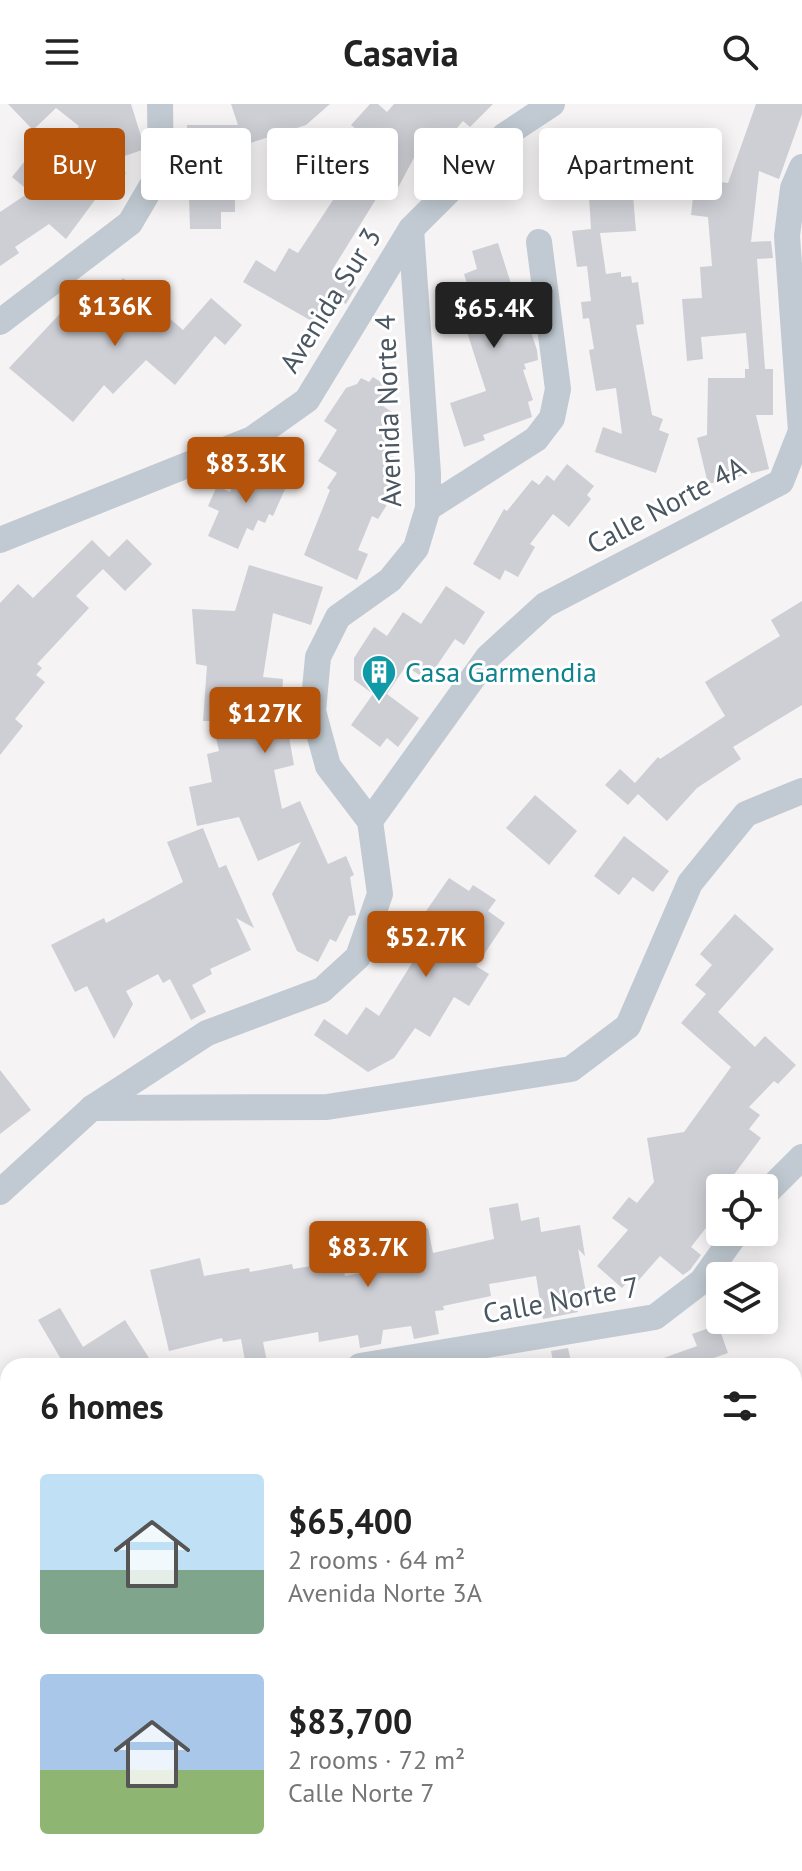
<!DOCTYPE html>
<meta charset="utf-8">
<style>
body{margin:0;font-family:"PT Sans",sans-serif;background:#f6f6f6;color:#222;height:100vh;display:flex;flex-direction:column;font-size:30px;white-space:nowrap}
*{box-sizing:border-box;margin:0}
p{font-size:26px;color:#767676}
.icon{flex:none;width:44px;height:44px;fill:none;stroke:currentColor;stroke-width:2;stroke-linecap:round;stroke-linejoin:round}
.map{position:relative;flex:1;overflow:hidden}
.panel{position:absolute;left:0px;top:1254px;width:802px;height:514px;display:flex;flex-direction:column;background:#fff;border-radius:24px 24px 0 0;box-shadow:0 4px 20px #0003}
.panel>*{flex:none}
.hud{position:absolute;left:24px;top:24px;width:754px;height:72px;display:flex;gap:16px}
.fabs{position:absolute;left:706px;top:1070px;display:grid;gap:16px}
.fabs a{display:grid;place-items:center;width:72px;height:72px;border-radius:8px;background:#fff;box-shadow:0 4px 20px #0003;font-size:40px}
.price{position:absolute;translate:-50% -68px;padding:0 18px;border-radius:8px;background:#b45309;color:#fff;font-size:26px;line-height:52px;filter:drop-shadow(0 2px 4px #0008)}
.price::after{content:'';position:absolute;left:50%;top:48px;width:24px;height:18px;margin-left:-12px;background:inherit;clip-path:polygon(0 0,100% 0,50% 100%)}
.price.selected{background:#222;color:#fff}
ul{padding:0;list-style:none}
li{display:flex;align-items:center;gap:24px;height:200px;padding:0 40px}
li span{display:grid;place-items:center;flex:none;width:224px;height:160px;border-radius:8px;color:#555}
li>.icon{margin-inline-start:auto}
span .icon{width:96px;height:96px;fill:#fffc;stroke-width:1}
li b{font-size:34px}
h2{display:flex;justify-content:space-between;align-items:center;height:96px;padding:0 40px;font-size:34px}
.chip{padding:0 28px;border-radius:8px;background:#fff;box-shadow:0 4px 20px #0003;font-size:28px;line-height:72px}
.chip.selected{background:#b45309;color:#fff}
header{display:flex;justify-content:space-between;align-items:center;height:104px;padding:0 40px;background:#fff;font-size:36px;font-weight:700}
.map>svg:first-child{display:block}
</style>
<header><svg class="icon" aria-label="menu" viewBox="0 0 24 24"><path d="M4 6h16M4 12h16M4 18h16"/></svg>Casavia<svg class="icon" aria-label="search" viewBox="0 0 24 24"><circle cx="10" cy="10" r="6"/><path d="M15 15l6 6"/></svg></header>
<div class="map">
<svg width="802" height="1767" viewBox="0 0 802 1767">
<rect width="100%" height="100%" fill="#f5f3f3"/>
<!-- building -->
<g fill="#cdcfd5">
<path d="M 8,0 L 131,0 L 145,45 L 110,57 L 126,69 L 116,82 L 109,77 L 66,135 L 49,120 L 15,143 L 19,149 L 0,162 L 0,108 L 30,88 L 12,73 L 28,53 L 45,68 L 79,22 L 56,4 L 33,26 Z"/>
<path d="M 231,0 L 330,0 L 306,21 L 241,42 L 241,94 L 235,94 L 235,108 L 221,108 L 221,125 L 190,125 L 187,21 L 238,21 Z"/>
<path d="M 370,0 L 378,0 L 387,8 L 394,0 L 493,0 L 470,23 L 463,17 L 427,59 L 416,50 L 393,93 L 381,87 L 331,168 L 356,183 L 346,200 L 333,193 L 317,220 L 243,178 L 256,156 L 275,168 L 289,144 L 298,149 L 337,90 L 324,83 L 356,25 L 351,21 Z"/>
<path d="M 756,0 L 802,0 L 802,10 L 779,75 L 759,67 L 751,138 L 771,137 L 773,154 L 757,155 L 765,265 L 773,265 L 773,311 L 756,311 L 769,365 L 708,380 L 697,334 L 707,331 L 708,274 L 745,274 L 745,265 L 749,265 L 746,229 L 701,233 L 703,255 L 687,257 L 682,195 L 702,194 L 700,163 L 712,162 L 708,113 L 691,111 L 695,75 L 728,79 Z"/>
<path d="M 608,47 L 636,76 L 632,80 L 636,127 L 600,129 L 606,170 L 621,168 L 621,173 L 631,172 L 632,179 L 638,178 L 644,220 L 636,221 L 652,311 L 663,315 L 659,326 L 669,330 L 656,369 L 595,348 L 603,323 L 622,330 L 616,284 L 596,287 L 589,246 L 594,245 L 589,214 L 583,215 L 581,198 L 591,197 L 587,162 L 577,163 L 572,127 L 591,125 L 589,92 L 576,79 Z"/>
<path d="M 498,139 L 523,217 L 527,216 L 537,246 L 538,256 L 524,260 L 526,265 L 523,266 L 533,296 L 528,298 L 532,313 L 483,331 L 485,336 L 464,343 L 450,299 L 486,287 L 466,225 L 462,227 L 453,201 L 472,195 L 464,170 L 477,165 L 472,147 Z"/>
<path d="M 123,174 L 183,226 L 211,194 L 242,221 L 225,241 L 215,232 L 175,281 L 146,256 L 113,290 L 104,281 L 73,318 L 9,264 L 70,199 L 87,216 Z"/>
<path d="M 373,273 L 393,286 L 383,302 L 401,314 L 387,336 L 399,344 L 383,369 L 400,380 L 378,415 L 372,412 L 358,446 L 368,450 L 357,476 L 304,451 L 330,386 L 327,384 L 337,369 L 318,357 L 337,326 L 324,317 L 346,284 L 357,280 L 361,274 L 369,278 Z"/>
<path d="M 265,359 L 285,368 L 279,380 L 286,383 L 273,412 L 269,410 L 265,419 L 258,416 L 253,427 L 247,424 L 238,445 L 208,432 L 219,407 L 208,402 L 217,382 L 230,388 L 237,371 L 256,380 Z"/>
<path d="M 567,360 L 594,382 L 587,391 L 591,395 L 569,423 L 553,410 L 530,440 L 535,443 L 518,473 L 505,466 L 500,476 L 473,460 L 504,405 L 507,407 L 532,376 L 539,381 L 547,371 L 554,377 Z"/>
<path d="M 127,435 L 152,460 L 125,487 L 103,465 L 76,492 L 89,504 L 37,560 L 42,564 L 36,571 L 45,578 L 15,615 L 23,622 L 0,651 L 0,499 L 18,480 L 33,494 L 92,436 L 109,453 Z"/>
<path d="M 249,461 L 323,483 L 311,521 L 273,509 L 263,573 L 283,575 L 279,635 L 289,633 L 294,661 L 274,666 L 282,705 L 300,697 L 328,760 L 346,752 L 354,771 L 350,773 L 356,811 L 349,812 L 336,838 L 330,835 L 318,858 L 297,847 L 272,790 L 301,738 L 258,757 L 239,713 L 197,722 L 189,683 L 212,678 L 207,650 L 219,647 L 212,617 L 203,617 L 207,562 L 196,560 L 192,505 L 235,507 Z"/>
<path d="M 446,482 L 485,508 L 464,541 L 455,535 L 427,576 L 406,562 L 387,590 L 419,614 L 398,643 L 387,634 L 380,643 L 351,621 L 373,590 L 354,576 L 354,554 L 374,523 L 387,532 L 403,508 L 421,520 Z"/>
<path d="M 802,497 L 802,601 L 733,643 L 741,655 L 697,684 L 667,717 L 638,690 L 628,701 L 605,681 L 620,665 L 635,679 L 658,653 L 660,655 L 725,612 L 705,578 L 780,532 L 771,516 Z"/>
<path d="M 535,691 L 577,727 L 549,761 L 506,724 Z"/>
<path d="M 203,724 L 219,764 L 226,761 L 254,824 L 236,814 L 251,846 L 210,865 L 212,870 L 192,881 L 206,908 L 191,916 L 170,875 L 163,879 L 158,870 L 126,887 L 133,900 L 114,935 L 87,882 L 75,888 L 51,841 L 104,814 L 106,819 L 183,778 L 167,738 Z"/>
<path d="M 624,732 L 669,767 L 653,788 L 633,773 L 619,791 L 594,772 Z"/>
<path d="M 449,774 L 469,787 L 473,781 L 496,796 L 488,807 L 505,819 L 476,862 L 489,870 L 469,902 L 454,893 L 430,933 L 415,924 L 394,954 L 368,968 L 314,931 L 324,915 L 347,931 L 366,903 L 379,912 L 437,819 L 424,810 Z"/>
<path d="M 735,810 L 774,845 L 718,908 L 755,943 L 765,932 L 796,961 L 778,980 L 774,977 L 749,1003 L 760,1011 L 749,1025 L 761,1034 L 724,1084 L 720,1084 L 720,1106 L 691,1143 L 701,1151 L 690,1166 L 683,1171 L 660,1152 L 638,1177 L 633,1172 L 622,1184 L 597,1162 L 628,1126 L 612,1114 L 629,1093 L 637,1099 L 654,1078 L 647,1034 L 684,1028 L 731,963 L 681,919 L 706,890 L 695,881 L 712,861 L 700,850 Z"/>
<path d="M 0,966 L 31,1006 L 0,1030 Z"/>
<path d="M 518,1099 L 521,1117 L 539,1113 L 541,1128 L 580,1121 L 585,1152 L 578,1145 L 587,1194 L 576,1196 L 578,1208 L 543,1215 L 536,1172 L 489,1180 L 491,1192 L 443,1202 L 444,1206 L 435,1207 L 439,1230 L 414,1235 L 411,1222 L 383,1226 L 381,1240 L 360,1244 L 358,1231 L 319,1238 L 318,1228 L 263,1238 L 267,1258 L 246,1262 L 241,1235 L 223,1238 L 222,1234 L 169,1247 L 150,1166 L 200,1154 L 204,1172 L 249,1164 L 250,1168 L 292,1160 L 293,1165 L 342,1157 L 345,1172 L 405,1161 L 399,1130 L 428,1124 L 433,1149 L 494,1135 L 489,1104 Z"/>
<path d="M 60,1204 L 83,1243 L 125,1216 L 154,1262 L 65,1262 L 38,1216 Z"/>
<path d="M 718,1221 L 728,1249 L 708,1256 L 710,1262 L 648,1262 L 647,1260 L 697,1242 L 692,1230 Z"/>
<path d="M 568,1244 L 572,1262 L 554,1262 L 551,1247 Z"/>
</g>
<g fill="none" stroke-linecap="round" stroke-linejoin="round">
<!-- minor -->
<g stroke="#c1cad2" stroke-width="26">
<path d="M 0,218 L 130,119 L 161,66 L 160,0"/>
<path d="M 428,404 L 536,335 L 552,314 L 558,285 L 539,138"/>
<path d="M 0,436 L 252,335 L 307,296 L 411,125 L 505,31 L 552,0"/>
<path d="M 370,717 L 488,553 L 545,501 L 781,378 L 801,327 L 787,132 L 793,84 L 802,63"/>
<path d="M 92,1004 L 327,1003 L 571,965 L 628,922 L 690,779 L 746,710 L 802,687"/>
<path d="M 0,1088 L 92,1004 L 207,929 L 322,886 L 358,853 L 380,790 L 370,717 L 328,662 L 313,607 L 318,553 L 338,513 L 390,476 L 416,444 L 428,404 L 428,370 L 411,125"/>
<path d="M 764,1091 L 802,1053"/>
<path d="M 360,1262 L 655,1213 L 702,1177 L 737,1128"/>
<path d="M 0,1419 L 8,1415"/>
</g>
<!-- major -->
<g stroke="#b3c2d1" stroke-width="32">
<path d="M 794,1678 L 802,1677"/>
<path d="M 248,1767 L 287,1760"/>
</g>
</g>
<!-- icons -->
<defs>
<g id="building-pin" transform="scale(1.8)"><path d="M0 17L-7.5 6A9.5 9.5 0 1 1 7.5 6Z" fill="#0f9aa8" stroke="#fff"/><path d="M-4-6H4V6H1V3H-1V6H-4ZM-2.5-4.3h1.7v1.8h-1.7ZM.8-4.3h1.7v1.8H.8ZM-2.5-1h1.7V.8h-1.7ZM.8-1h1.7V.8H.8Z" fill="#fff"/></g>
</defs>
<g fill-rule="evenodd">
<use href="#building-pin" x="379" y="568"/>
</g>
<g text-anchor="middle" stroke-width="6" stroke-linejoin="round" paint-order="stroke">
<!-- street labels -->
<g font-size="28" fill="#4a5661" stroke="#fff">
<text transform="translate(330 196) rotate(-58)" y="10">Avenida Sur 3</text>
<text transform="translate(388 307) rotate(-92)" y="10">Avenida Norte 4</text>
<text transform="translate(666 401) rotate(-28)" y="10">Calle Norte 4A</text>
<text transform="translate(561 1196) rotate(-10)" y="10">Calle Norte 7</text>
</g>
<!-- culture labels -->
<g font-size="28" fill="#0d838f" stroke="#fff" text-anchor="start">
<text x="405" y="578">Casa Garmendia</text>
</g>
</g>
</svg>
<div class="fabs">
<a><svg class="icon" aria-label="locate" viewBox="0 0 24 24"><circle cx="12" cy="12" r="6"/><path d="M12 2v4M12 18v4M2 12h4M18 12h4"/></svg></a>
<a><svg class="icon" aria-label="layers" viewBox="0 0 24 24"><path d="M12 4l9 5-9 5-9-5zM3 14l9 5 9-5"/></svg></a>
</div>
<b class="price" style="left:115px;top:244px">$136K</b>
<b class="price selected" style="left:494px;top:246px">$65.4K</b>
<b class="price" style="left:246px;top:401px">$83.3K</b>
<b class="price" style="left:265px;top:651px">$127K</b>
<b class="price" style="left:426px;top:875px">$52.7K</b>
<b class="price" style="left:368px;top:1185px">$83.7K</b>
<div class="hud">
<a class="chip selected">Buy</a>
<a class="chip">Rent</a>
<a class="chip">Filters</a>
<a class="chip">New</a>
<a class="chip">Apartment</a>
</div>
<section class="panel">
<h2>6 homes<svg class="icon" aria-label="filters" viewBox="0 0 24 24"><path d="M4 7h16M4 17h16"/><circle cx="9" cy="7" r="2"/><circle cx="15" cy="17" r="2"/></svg></h2>
<ul>
<li><span style="background:linear-gradient(#bfe0f5 60%,#7fa58c 0)"><svg class="icon" aria-label="home" viewBox="0 0 24 24"><path d="M3 11l9-7 9 7M6 9v11h12V9"/></svg></span><div><b>$65,400</b><p>2 rooms · 64 m²</p><p>Avenida Norte 3A</p></div></li>
<li><span style="background:linear-gradient(#a9c7e8 60%,#8fb573 0)"><svg class="icon" aria-label="home" viewBox="0 0 24 24"><path d="M3 11l9-7 9 7M6 9v11h12V9"/></svg></span><div><b>$83,700</b><p>2 rooms · 72 m²</p><p>Calle Norte 7</p></div></li>
</ul>
</section>
</div>
